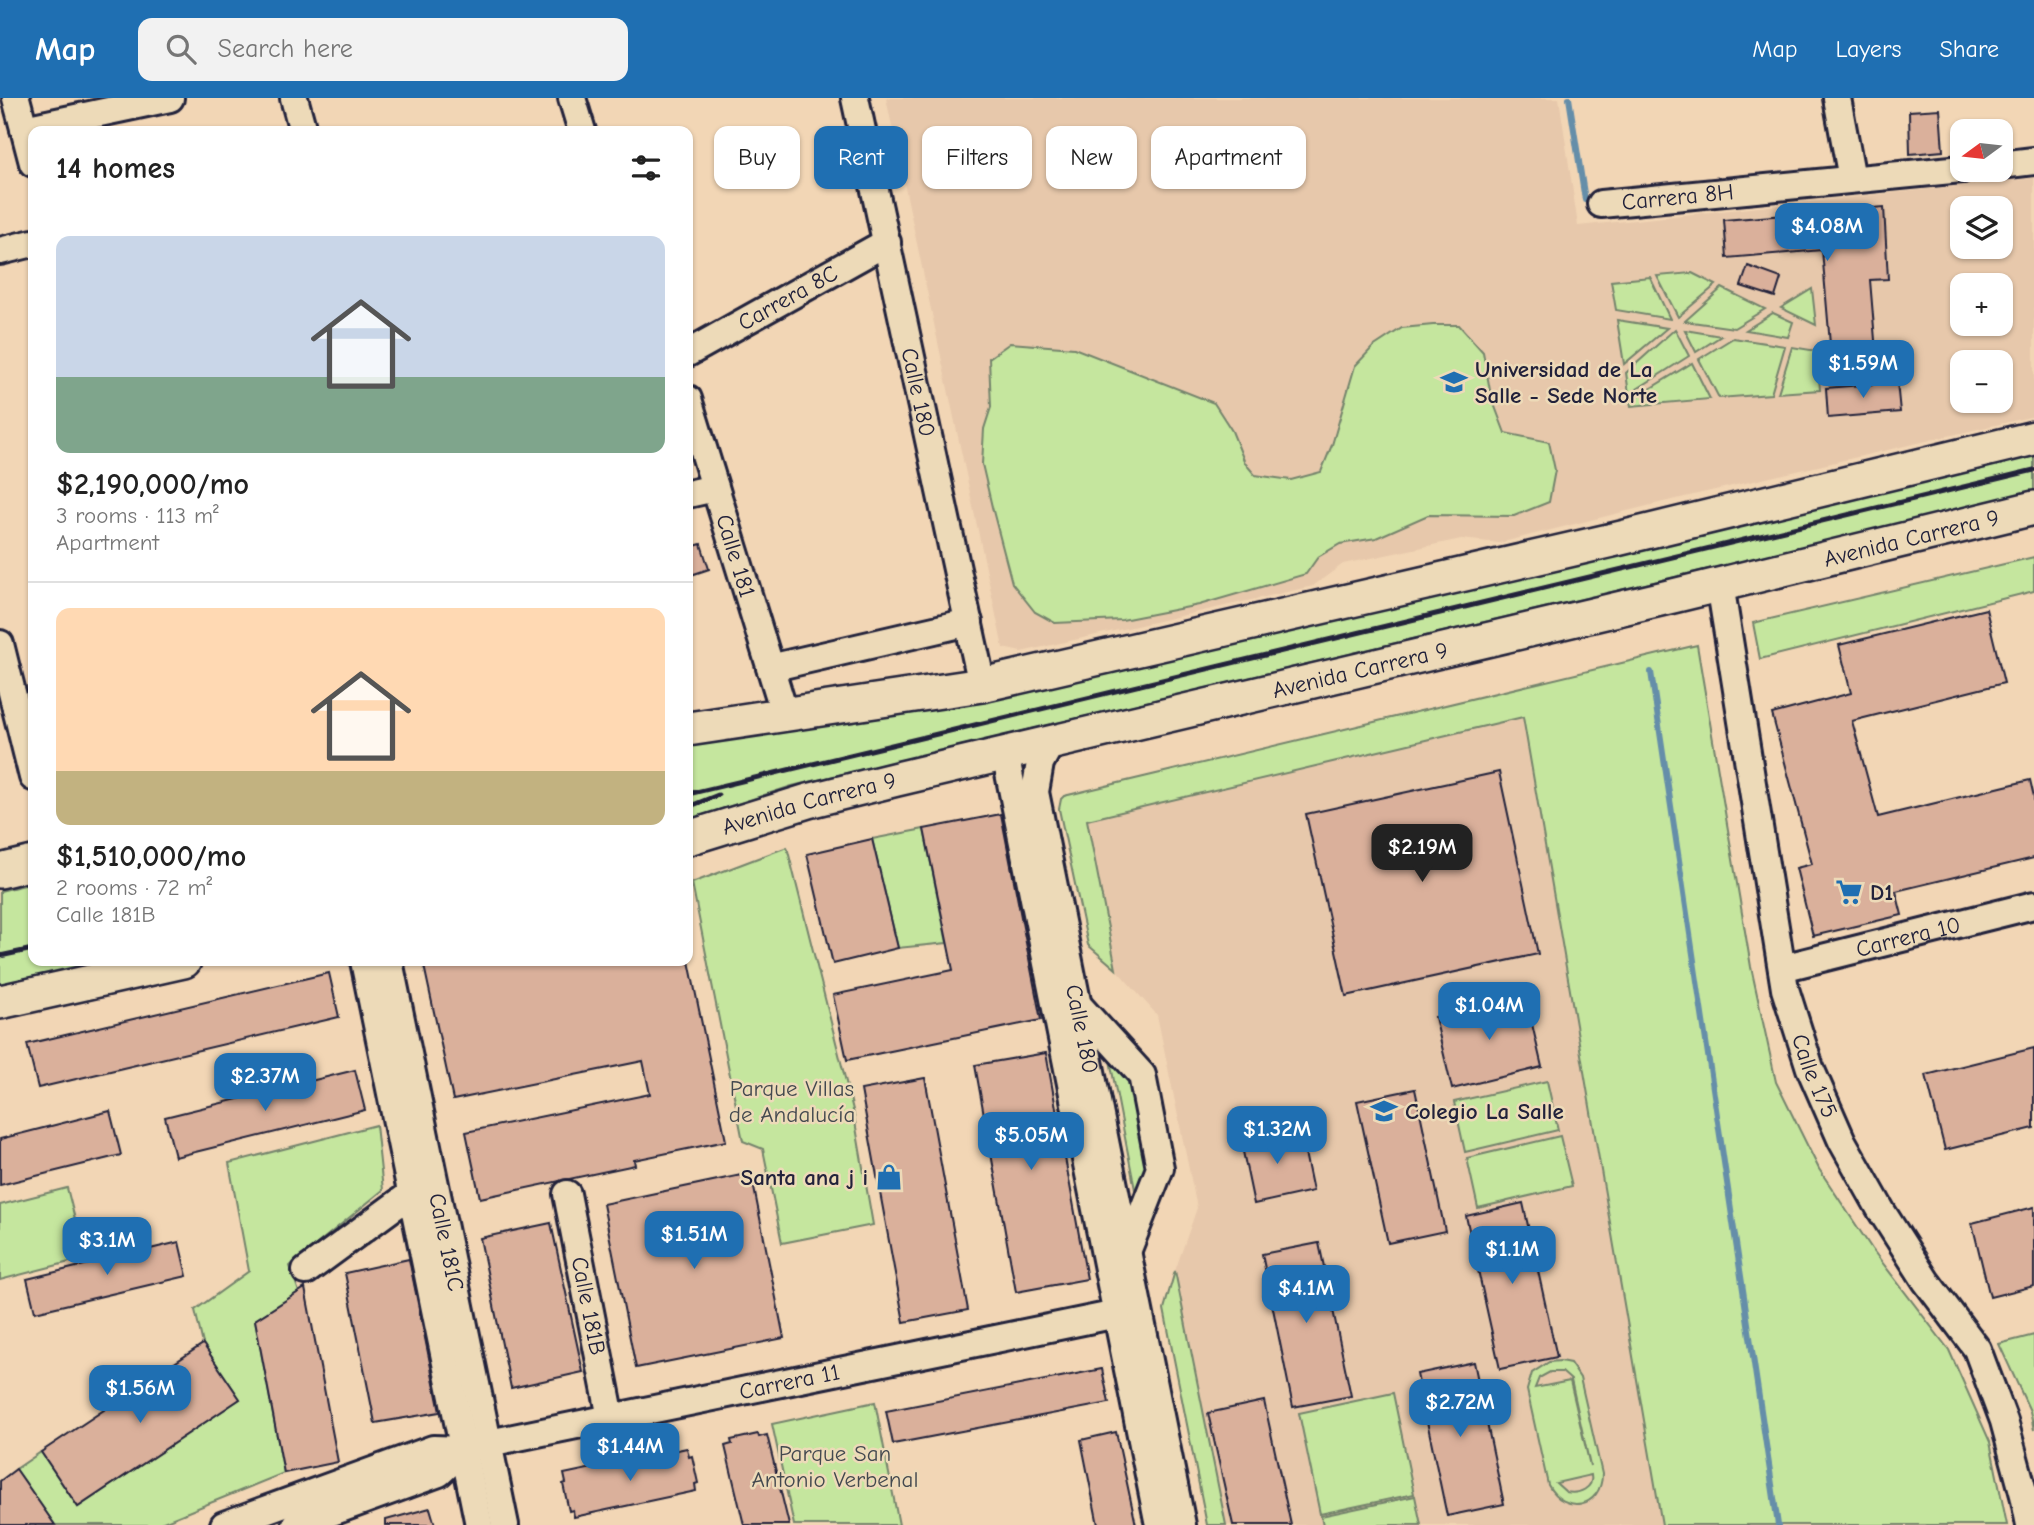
<!DOCTYPE html>
<meta charset="utf-8">
<style>
body{margin:0;font-family:"Comic Neue",sans-serif;background:#f2f2f2;color:#222;height:100vh;display:flex;flex-direction:column;font-size:26px;white-space:nowrap}
*{box-sizing:border-box;margin:0}
p{font-size:23px;color:#767676}
.icon{flex:none;width:38px;height:38px;fill:none;stroke:currentColor;stroke-width:2;stroke-linecap:round;stroke-linejoin:round}
.map{position:relative;flex:1;overflow:hidden}
.sheet{position:absolute;left:28px;top:28px;width:665px;height:840px;display:flex;flex-direction:column;background:#fff;border-radius:14px;box-shadow:0 2px 5px #0004}
.sheet>*{flex:none}
.hud{position:absolute;left:714px;top:28px;width:665px;height:63px;display:flex;gap:14px}
.needle{width:46px;rotate:255deg}
.buttons{position:absolute;left:1950px;top:21px;display:grid;gap:14px}
.buttons a{display:grid;place-items:center;width:63px;height:63px;border-radius:14px;background:#fff;box-shadow:0 2px 5px #0004;font-size:35px}
.price{position:absolute;translate:-50% -60px;padding:0 16px;border-radius:14px;background:#1f6fb2;color:#fff;font-size:23px;line-height:46px;filter:drop-shadow(0 2px 4px #0008)}
.price::after{content:'';position:absolute;left:50%;top:42px;width:21px;height:16px;margin-left:-10px;background:inherit;clip-path:polygon(0 0,100% 0,50% 100%)}
.price.on{background:#222;color:#fff}
ul{padding:0;list-style:none}
li{display:grid;align-content:center;gap:14px;height:371px;padding:0 28px}
li+li{border-top:2px solid #e0e0e0}
li span{display:grid;place-items:center;height:217px;border-radius:14px;color:#555}
li>.icon{margin-inline-start:auto}
span .icon{width:126px;height:126px;fill:#fffc;stroke-width:1}
li b{font-size:30px}
h2{display:flex;justify-content:space-between;align-items:center;height:84px;padding:0 28px;font-size:30px}
.pill{padding:0 24px;border-radius:14px;background:#fff;box-shadow:0 2px 5px #0004;font-size:24px;line-height:63px}
.pill.on{background:#1f6fb2;color:#fff}
header{display:flex;align-items:center;gap:42px;box-sizing:border-box;height:98px;padding:0 35px;background:#1f6fb2;color:#fff}
header strong{font-size:33px}
nav{display:flex;gap:38px;margin-inline-start:auto;font-size:24px}
.search{width:490px;height:63px;background:#f2f2f2;display:flex;align-items:center;gap:18px;box-sizing:border-box;padding:0 24px;border-radius:14px;color:#767676;font-size:26px}
.map>svg:first-child{display:block}
</style>
<header>
<strong>Map</strong>
<div class="search"><svg class="icon" aria-label="search" viewBox="0 0 24 24"><circle cx="10" cy="10" r="6"/><path d="M15 15l6 6"/></svg>Search here</div>
<nav><a>Map</a><a>Layers</a><a>Share</a></nav>
</header>
<div class="map">
<svg width="2034" height="1427" viewBox="0 0 2034 1427">
<rect width="100%" height="100%" fill="#f2d6b5"/>
<filter id="ink" filterUnits="userSpaceOnUse"><feTurbulence type="fractalNoise" baseFrequency=".0143" numOctaves="2"/><feDisplacementMap in="SourceGraphic" scale="14" xChannelSelector="R" yChannelSelector="G"/><feConvolveMatrix kernelMatrix="1 2 1 2 8 2 1 2 1" color-interpolation-filters="sRGB"/></filter>
<g filter="url(#ink)">
<!-- built -->
<g fill="#e7c8ab" fill-rule="evenodd">
<path d="M 886,0 L 1559,0 L 1578,128 L 2034,80 L 2034,318 L 1659,405 L 1499,445 L 1461,441 L 1343,466 L 1313,488 L 1021,554 L 1003,550 ZM 1962,110 L 2000,110 L 2000,149 L 1962,149 ZM 1962,187 L 2000,187 L 2000,226 L 1962,226 ZM 1962,264 L 2000,264 L 2000,303 L 1962,303 Z"/>
<path d="M 1523,618 L 1662,1427 L 1226,1427 L 1175,1173 L 1197,1110 L 1157,917 L 1116,871 L 1087,722 Z"/>
</g>
<!-- green -->
<g fill="#c5e69e" stroke="#74846c" stroke-width="2" fill-rule="evenodd">
<path d="M 1692,175 L 1716,187 L 1678,219 L 1657,178 Z"/>
<path d="M 1650,179 L 1670,221 L 1616,212 L 1611,183 Z"/>
<path d="M 1722,190 L 1765,211 L 1734,230 L 1685,223 Z"/>
<path d="M 1812,191 L 1816,227 L 1781,210 Z"/>
<path d="M 1773,215 L 1793,224 L 1788,239 L 1746,232 Z"/>
<path d="M 1617,222 L 1667,230 L 1624,266 Z"/>
<path d="M 1433,227 L 1459,227 L 1483,254 L 1491,298 L 1505,335 L 1549,344 L 1555,372 L 1549,404 L 1514,418 L 1428,417 L 1376,440 L 1340,446 L 1318,459 L 1306,476 L 1199,507 L 1122,522 L 1055,525 L 1035,514 L 1012,485 L 992,409 L 982,366 L 984,331 L 991,309 L 989,260 L 1010,245 L 1074,250 L 1214,305 L 1232,333 L 1245,365 L 1255,377 L 1291,382 L 1321,374 L 1332,347 L 1355,268 L 1373,249 L 1402,230 Z"/>
<path d="M 1675,231 L 1689,258 L 1629,296 L 1626,275 Z"/>
<path d="M 1685,232 L 1721,238 L 1696,254 Z"/>
<path d="M 1733,240 L 1785,248 L 1771,296 L 1719,300 L 1699,261 Z"/>
<path d="M 1792,249 L 1817,253 L 1820,292 L 1778,295 Z"/>
<path d="M 1692,265 L 1710,301 L 1631,308 L 1630,303 Z"/>
<path d="M 2034,356 L 2034,394 L 792,688 L 688,722 L 688,648 L 988,602 Z"/>
<path d="M 2034,459 L 2034,493 L 1760,561 L 1753,525 Z"/>
<path d="M 1697,547 L 1751,869 L 1776,984 L 1819,1071 L 1872,1151 L 1949,1252 L 1990,1344 L 2007,1427 L 1662,1427 L 1523,619 L 1087,722 L 1116,871 L 1088,847 L 1059,711 L 1061,701 L 1064,698 Z"/>
<path d="M 924,731 L 947,845 L 898,850 L 872,741 Z"/>
<path d="M 787,749 L 853,1012 L 873,1127 L 782,1145 L 763,1051 L 743,1043 L 692,785 Z"/>
<path d="M 33,785 L 33,863 L 121,863 L 0,890 L 0,793 Z"/>
<path d="M 1109,957 L 1134,981 L 1151,1071 L 1137,1102 Z"/>
<path d="M 1547,983 L 1558,1032 L 1465,1054 L 1454,1004 Z"/>
<path d="M 376,1027 L 383,1092 L 290,1168 L 299,1194 L 255,1222 L 284,1375 L 156,1427 L 55,1427 L 16,1371 L 41,1354 L 78,1409 L 240,1301 L 203,1246 L 195,1212 L 249,1173 L 229,1065 Z"/>
<path d="M 1560,1038 L 1572,1088 L 1478,1110 L 1467,1060 Z"/>
<path d="M 67,1090 L 85,1160 L 0,1182 L 0,1107 Z"/>
<path d="M 1175,1173 L 1226,1427 L 1207,1427 L 1164,1211 Z"/>
<path d="M 2034,1237 L 2034,1332 L 2030,1313 L 1999,1246 Z"/>
<path d="M 1560,1263 L 1570,1265 L 1580,1280 L 1602,1376 C 1602,1410 1564,1417 1548,1387 L 1527,1292 L 1532,1275 L 1549,1264 ZM 1550,1274 L 1562,1274 L 1571,1282 L 1590,1368 L 1570,1283 L 1535,1290 L 1539,1280 ZM 1591,1377 C 1594,1390 1579,1397 1566,1394 L 1556,1385 Z"/>
<path d="M 1393,1295 L 1414,1396 L 1320,1416 L 1299,1315 Z"/>
<path d="M 875,1304 L 899,1427 L 794,1427 L 772,1326 Z"/>
<path d="M 1415,1398 L 1421,1427 L 1323,1427 L 1321,1418 Z"/>
</g>
<g fill="none" stroke-linecap="round" stroke-linejoin="round">
<!-- stream -->
<g stroke="#658ea9" stroke-width="6">
<path d="M 1569,0 L 1585,102"/>
<path d="M 1651,574 L 1778,1427"/>
</g>
</g>
<!-- building -->
<g fill="#dab09b" stroke="#22223b" stroke-width="2">
<path d="M 1940,11 L 1943,53 L 1910,56 L 1909,13 Z"/>
<path d="M 1884,109 L 1888,181 L 1870,182 L 1876,254 L 1831,258 L 1822,152 L 1727,160 L 1724,122 Z"/>
<path d="M 1748,168 L 1781,180 L 1775,199 L 1741,188 Z"/>
<path d="M 1897,284 L 1900,314 L 1828,320 L 1826,290 Z"/>
<path d="M 701,446 L 709,471 L 688,478 L 688,450 Z"/>
<path d="M 1986,511 L 2004,585 L 1852,623 L 1878,719 L 2030,682 L 2034,699 L 2034,760 L 1896,793 L 1902,817 L 1813,838 L 1796,770 L 1812,766 L 1772,616 L 1851,595 L 1839,547 Z"/>
<path d="M 1499,674 L 1538,856 L 1346,898 L 1306,716 Z"/>
<path d="M 1001,716 L 1041,922 L 847,962 L 833,897 L 953,872 L 924,731 Z"/>
<path d="M 872,741 L 898,850 L 833,866 L 807,756 Z"/>
<path d="M 423,863 L 689,863 L 726,1043 L 634,1062 L 635,1067 L 480,1100 L 466,1034 L 650,996 L 643,963 L 453,1002 Z"/>
<path d="M 329,875 L 339,919 L 38,990 L 27,946 Z"/>
<path d="M 1525,896 L 1542,969 L 1452,991 L 1435,919 Z"/>
<path d="M 2034,950 L 2034,1030 L 1945,1052 L 1926,977 Z"/>
<path d="M 1046,955 L 1087,1181 L 1016,1194 L 975,967 Z"/>
<path d="M 355,972 L 365,1012 L 175,1059 L 165,1019 Z"/>
<path d="M 925,980 L 968,1212 L 904,1224 L 861,992 Z"/>
<path d="M 1415,991 L 1445,1133 L 1388,1145 L 1357,1003 Z"/>
<path d="M 110,1013 L 121,1057 L 0,1087 L 0,1041 Z"/>
<path d="M 1300,1031 L 1313,1093 L 1254,1106 L 1241,1044 Z"/>
<path d="M 751,1075 L 784,1240 L 636,1270 L 603,1106 Z"/>
<path d="M 1523,1105 L 1557,1259 L 1500,1271 L 1466,1118 Z"/>
<path d="M 2034,1109 L 2034,1188 L 1990,1199 L 1972,1125 Z"/>
<path d="M 551,1125 L 583,1274 L 511,1290 L 480,1140 Z"/>
<path d="M 179,1144 L 187,1178 L 35,1214 L 27,1181 Z"/>
<path d="M 1319,1145 L 1351,1298 L 1293,1309 L 1262,1156 Z"/>
<path d="M 409,1161 L 440,1314 L 375,1325 L 345,1175 Z"/>
<path d="M 305,1190 L 338,1364 L 284,1375 L 255,1222 Z"/>
<path d="M 203,1246 L 240,1301 L 78,1409 L 41,1354 Z"/>
<path d="M 1474,1264 L 1504,1406 L 1447,1418 L 1417,1276 Z"/>
<path d="M 1102,1271 L 1109,1305 L 893,1346 L 886,1313 Z"/>
<path d="M 1264,1303 L 1291,1427 L 1233,1427 L 1208,1315 Z"/>
<path d="M 1116,1334 L 1136,1427 L 1098,1427 L 1081,1342 Z"/>
<path d="M 758,1336 L 759,1339 L 767,1337 L 789,1427 L 744,1427 L 725,1348 L 732,1346 L 731,1342 Z"/>
<path d="M 687,1350 L 689,1359 L 692,1358 L 698,1385 L 695,1386 L 696,1393 L 574,1419 L 573,1412 L 569,1413 L 563,1386 L 566,1385 L 564,1376 Z"/>
<path d="M 16,1371 L 55,1427 L 0,1427 L 0,1383 Z"/>
<path d="M 430,1410 L 435,1427 L 386,1427 L 386,1422 Z"/>
</g>
<g fill="none" stroke-linecap="round" stroke-linejoin="round">
<!-- minor casing -->
<g stroke="#22223b" stroke-width="32">
<g id="minor">
<path d="M 16,0 L 33,65"/>
<path d="M 294,0 L 303,33"/>
<path d="M 572,0 L 582,33"/>
<path id="s1" d="M 855,0 L 982,587"/>
<path d="M 1837,0 L 1852,81"/>
<path d="M 24,31 L 170,0"/>
<path d="M 2000,67 L 2034,63"/>
<path id="s2" d="M 1601,106 L 1962,71"/>
<path d="M 0,153 L 33,145"/>
<path id="s3" d="M 688,255 L 887,144"/>
<path id="s4" d="M 688,301 L 785,617"/>
<path d="M 688,396 L 715,390"/>
<path id="s5" d="M 1720,486 L 1785,891 L 1810,970 L 1842,1043 L 1882,1114 L 1926,1183 L 1977,1251 L 2004,1323 L 2024,1397 L 2030,1427"/>
<path d="M 0,546 L 33,679"/>
<path d="M 770,570 L 969,524"/>
<path id="s6" d="M 1051,645 L 1040,665 L 1035,694 L 1182,1427"/>
<path d="M 1005,655 L 1159,1427"/>
<path d="M 364,863 L 479,1427"/>
<path id="s7" d="M 389,863 L 505,1427"/>
<path id="s8" d="M 1782,870 L 2034,807"/>
<path d="M 1079,908 L 1142,977 L 1160,1070 L 1127,1154"/>
<path id="s9" d="M 567,1096 L 611,1320"/>
<path d="M 306,1173 L 423,1087"/>
<path id="s10" d="M 224,1427 L 433,1351 L 464,1352 L 489,1345 L 1117,1216"/>
<path d="M 296,1427 L 439,1375 L 464,1352"/>
</g>
</g>
<!-- major casing -->
<g stroke="#22223b" stroke-width="38">
<g id="major">
<path d="M 688,631 L 982,587 L 1617,441 L 2034,340"/>
<path id="s11" d="M 688,740 L 808,703 L 897,681 L 1673,498 L 2034,410"/>
<path d="M 0,773 L 33,765"/>
<path d="M 0,904 L 184,863"/>
</g>
</g>
<!-- minor -->
<use href="#minor" stroke="#eddab8" stroke-width="26"/>
<!-- major -->
<use href="#major" stroke="#eddab8" stroke-width="33"/>
<!-- rail -->
<g stroke="#22223b" stroke-width="5">
<path d="M 688,696 L 2034,372"/>
<path d="M 688,709 L 718,697"/>
<path d="M 0,858 L 33,851"/>
</g>
</g>
</g>
<!-- icons -->
<defs>
<g id="university-bare" transform="scale(2.1)"><path d="M0-5L7-2L0 1L-7-2ZM-4 1L0 2.5L4 1V4Q0 6-4 4Z" fill="#1f6fb2" stroke="#eddab8" stroke-width="2.5" paint-order="stroke"/></g>
<g id="supermarket-bare" transform="scale(2.1)"><path d="M-6-5.5h2.5l.6 2H6L4.5 2H-2.5L-4.4-4H-6ZM-1.5 3.2a1.3 1.3 0 1 0 .1 0ZM3 3.2a1.3 1.3 0 1 0 .1 0Z" fill="#1f6fb2" stroke="#eddab8" stroke-width="2.5" paint-order="stroke"/></g>
<g id="school-bare" transform="scale(2.1)"><path d="M0-5L7-2L0 1L-7-2ZM-4 1L0 2.5L4 1V4Q0 6-4 4Z" fill="#1f6fb2" stroke="#eddab8" stroke-width="2.5" paint-order="stroke"/></g>
<g id="shop-bare" transform="scale(2.1)"><path d="M-5-2.5h2.3a2.7 3.5 0 0 1 5.4 0H5L5.5 6h-11ZM-1.5-2.5h3a1.5 2.3 0 0 0-3 0Z" fill="#1f6fb2" stroke="#eddab8" stroke-width="2.5" paint-order="stroke"/></g>
</defs>
<g fill-rule="evenodd">
<use href="#university-bare" x="1454" y="284"/>
<use href="#supermarket-bare" x="1849" y="794"/>
<use href="#school-bare" x="1384" y="1013"/>
<use href="#shop-bare" x="889" y="1079"/>
</g>
<g text-anchor="middle" stroke-width="5" stroke-linejoin="round" paint-order="stroke">
<!-- street labels -->
<g font-size="23" fill="#22223b" stroke="#eddab8">
<text dy="8" stroke="none"><textPath href="#s2" startOffset="77">Carrera 8H</textPath></text>
<text dy="8" stroke="none"><textPath href="#s3" startOffset="114">Carrera 8C</textPath></text>
<text dy="8" stroke="none"><textPath href="#s1" startOffset="301">Calle 180</textPath></text>
<text dy="8" stroke="none"><textPath href="#s11" startOffset="1260">Avenida Carrera 9</textPath></text>
<text dy="8" stroke="none"><textPath href="#s4" startOffset="164">Calle 181</textPath></text>
<text dy="8" stroke="none"><textPath href="#s11" startOffset="693">Avenida Carrera 9</textPath></text>
<text dy="8" stroke="none"><textPath href="#s11" startOffset="126">Avenida Carrera 9</textPath></text>
<text dy="8" stroke="none"><textPath href="#s8" startOffset="130">Carrera 10</textPath></text>
<text dy="8" stroke="none"><textPath href="#s6" startOffset="294">Calle 180</textPath></text>
<text dy="8" stroke="none"><textPath href="#s5" startOffset="502">Calle 175</textPath></text>
<text dy="8" stroke="none"><textPath href="#s7" startOffset="287">Calle 181C</textPath></text>
<text dy="8" stroke="none"><textPath href="#s9" startOffset="114">Calle 181B</textPath></text>
<text dy="8" stroke="none"><textPath href="#s10" startOffset="586">Carrera 11</textPath></text>
</g>
<!-- poi labels -->
<g font-size="23" font-weight="bold" fill="#22223b" stroke="#eddab8" text-anchor="start">
<text x="1475" y="279">Universidad de La<tspan x="1475" dy="26">Salle - Sede Norte</tspan></text>
<text x="1870" y="802">D1</text>
<text x="1405" y="1021">Colegio La Salle</text>
<text x="868" y="1087" text-anchor="end">Santa ana j i</text>
</g>
<!-- park labels -->
<g font-size="23" fill="#43494f" stroke="#eddab8">
<text x="792" y="998">Parque Villas<tspan x="792" dy="26">de Andalucía</tspan></text>
<text x="835" y="1363">Parque San<tspan x="835" dy="26">Antonio Verbenal</tspan></text>
</g>
</g>
</svg>
<div class="buttons">
<a><svg class="needle" viewBox="-14 -14 28 28"><path d="M0-13l5 13h-10z" fill="#e53935"/><path d="M0 13l5-13h-10z" fill="#767676"/></svg></a>
<a><svg class="icon" aria-label="layers" viewBox="0 0 24 24"><path d="M12 4l9 5-9 5-9-5zM3 14l9 5 9-5"/></svg></a>
<a>+</a>
<a>−</a>
</div>
<b class="price" style="left:1827px;top:165px">$4.08M</b>
<b class="price" style="left:1863px;top:302px">$1.59M</b>
<b class="price on" style="left:1422px;top:786px">$2.19M</b>
<b class="price" style="left:1489px;top:944px">$1.04M</b>
<b class="price" style="left:265px;top:1015px">$2.37M</b>
<b class="price" style="left:1277px;top:1068px">$1.32M</b>
<b class="price" style="left:1031px;top:1074px">$5.05M</b>
<b class="price" style="left:694px;top:1173px">$1.51M</b>
<b class="price" style="left:107px;top:1179px">$3.1M</b>
<b class="price" style="left:1512px;top:1188px">$1.1M</b>
<b class="price" style="left:1306px;top:1227px">$4.1M</b>
<b class="price" style="left:140px;top:1327px">$1.56M</b>
<b class="price" style="left:1460px;top:1341px">$2.72M</b>
<b class="price" style="left:630px;top:1385px">$1.44M</b>
<div class="hud">
<a class="pill">Buy</a>
<a class="pill on">Rent</a>
<a class="pill">Filters</a>
<a class="pill">New</a>
<a class="pill">Apartment</a>
</div>
<section class="sheet">
<h2>14 homes<svg class="icon" aria-label="filters" viewBox="0 0 24 24"><path d="M4 7h16M4 17h16"/><circle cx="9" cy="7" r="2"/><circle cx="15" cy="17" r="2"/></svg></h2>
<ul>
<li><span style="background:linear-gradient(#c9d6e8 65%,#7fa58c 0)"><svg class="icon" aria-label="home" viewBox="0 0 24 24"><path d="M3 11l9-7 9 7M6 9v11h12V9"/></svg></span><div><b>$2,190,000/mo</b><p>3 rooms · 113 m²</p><p>Apartment</p></div></li>
<li><span style="background:linear-gradient(#ffd9b3 75%,#c2b280 0)"><svg class="icon" aria-label="home" viewBox="0 0 24 24"><path d="M3 11l9-7 9 7M6 9v11h12V9"/></svg></span><div><b>$1,510,000/mo</b><p>2 rooms · 72 m²</p><p>Calle 181B</p></div></li>
</ul>
</section>
</div>
